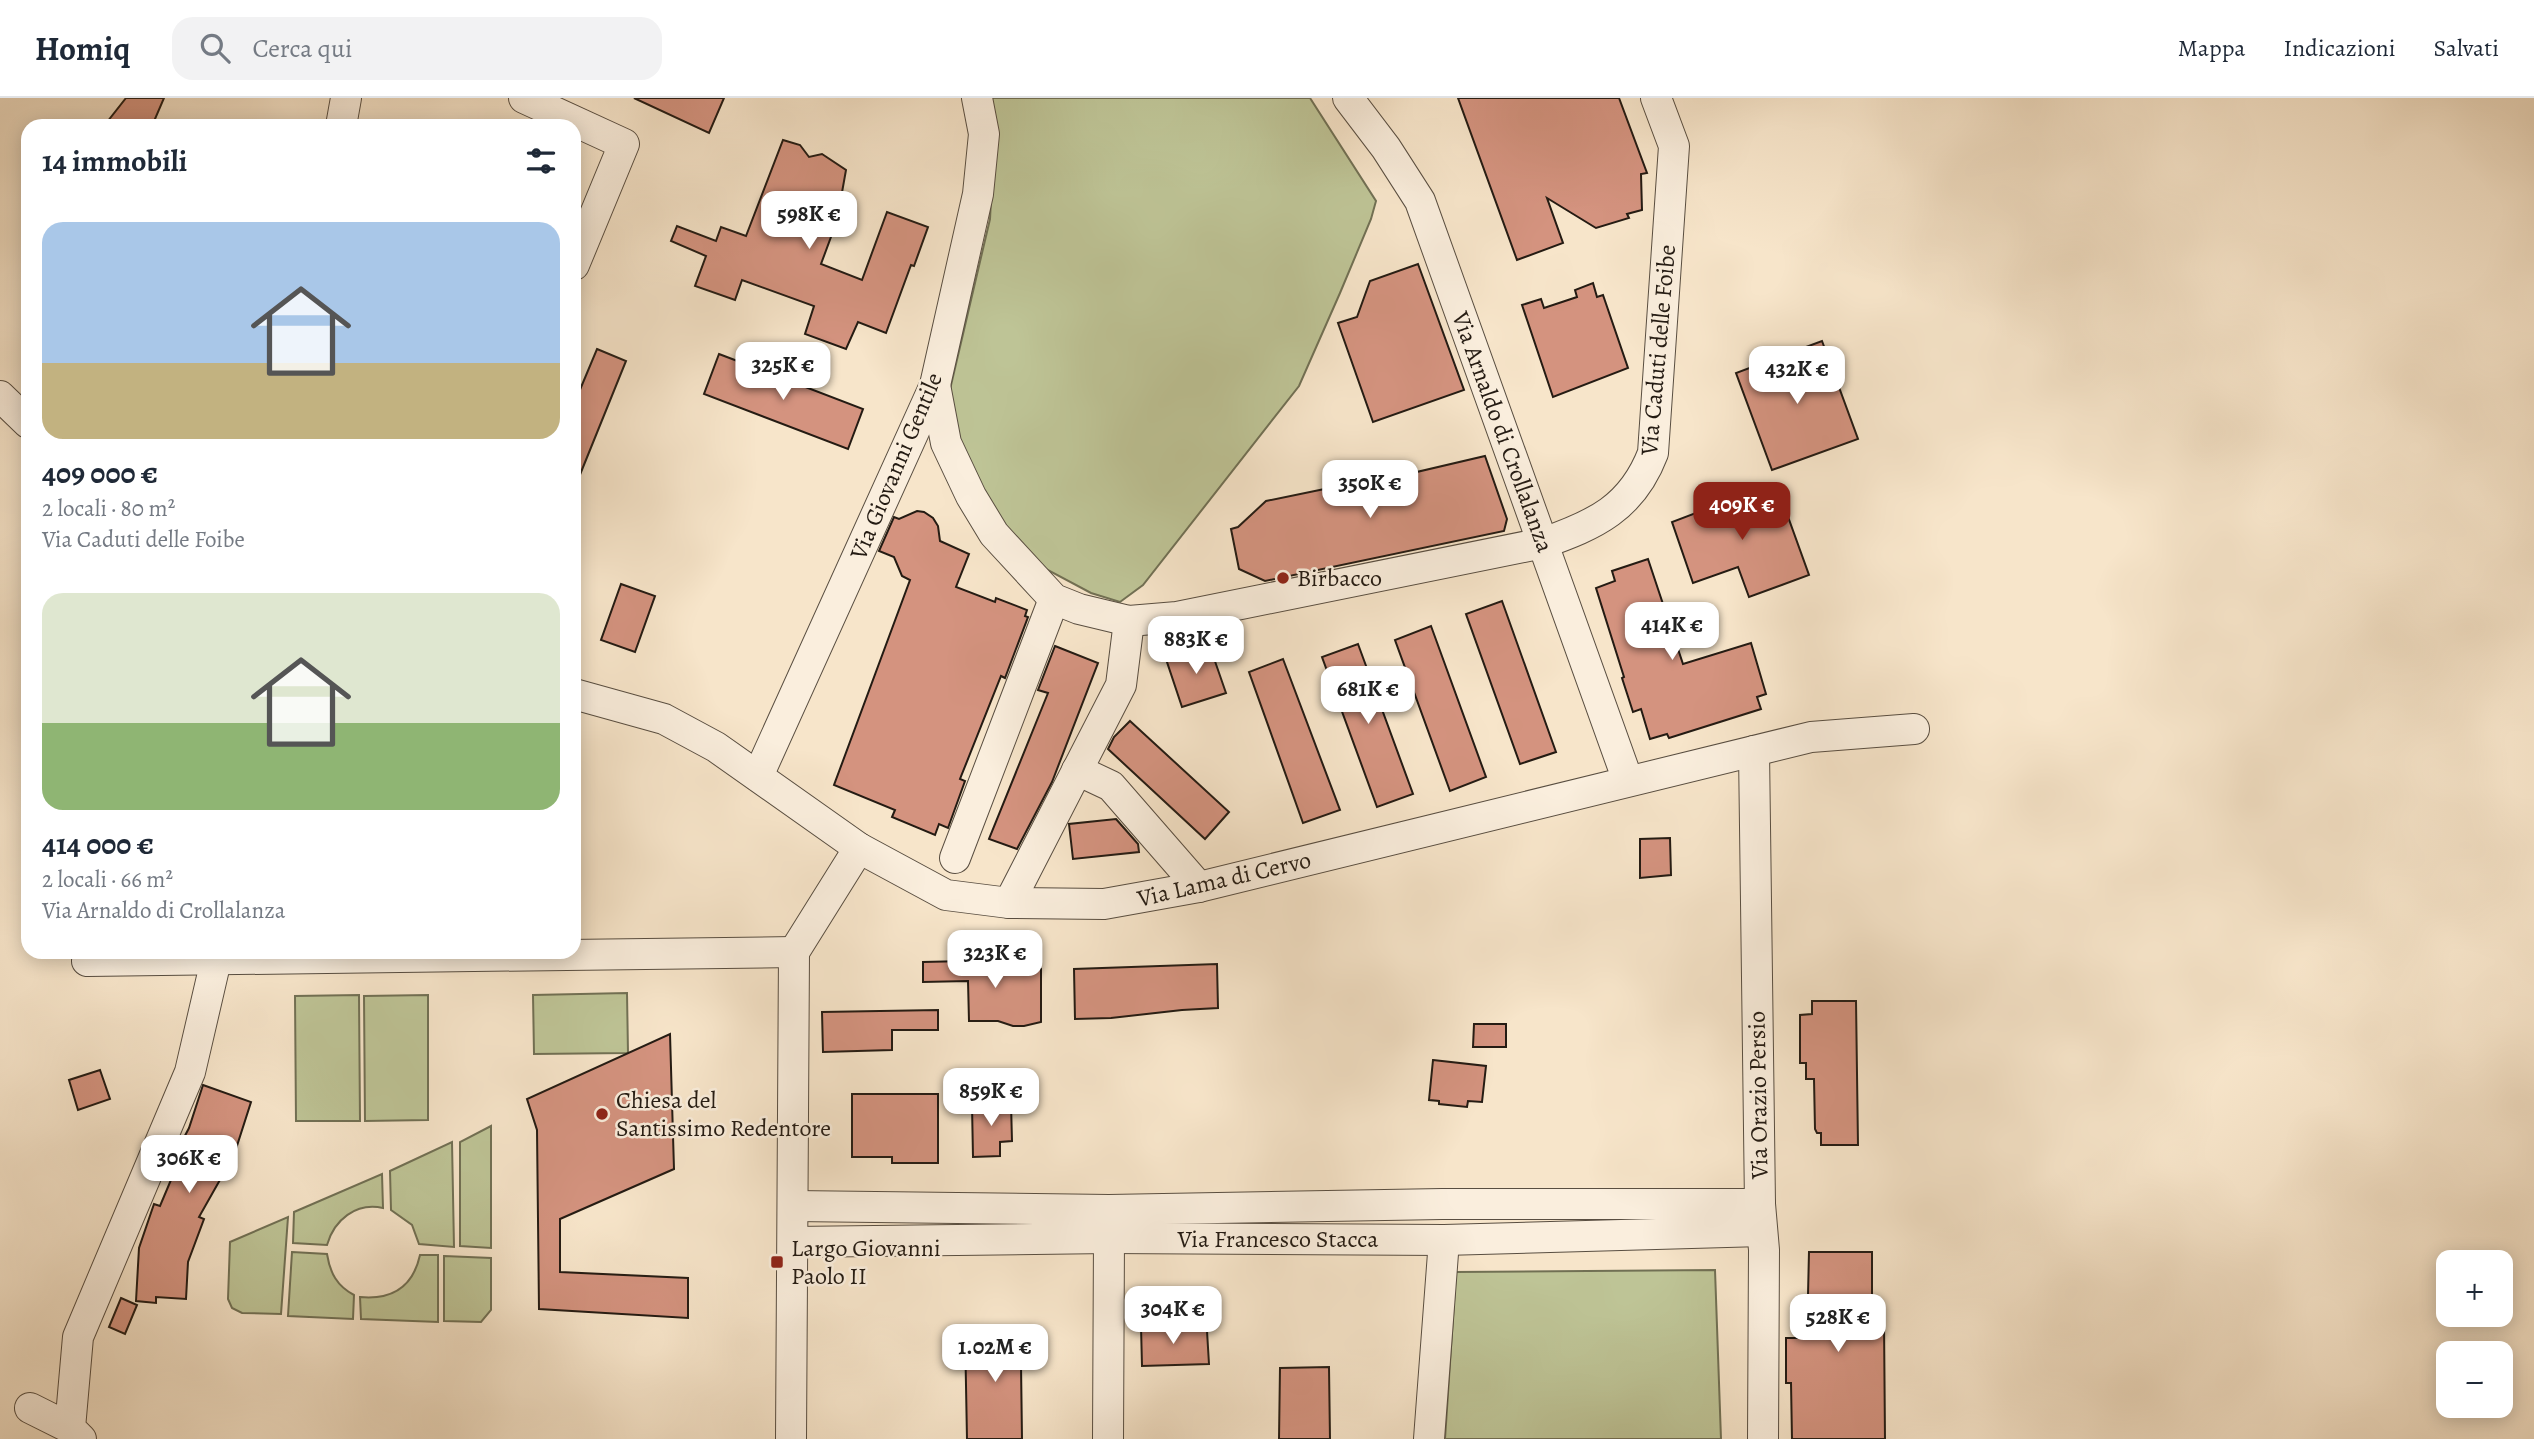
<!DOCTYPE html>
<html lang="it">
<meta charset="utf-8">
<style>
body{margin:0;font-family:Alegreya,serif;background:#f2f2f3;color:#1f2937;height:100vh;display:flex;flex-direction:column;font-size:26px;white-space:nowrap}
*{box-sizing:border-box;margin:0}
p{font-size:23px;color:#747a83}
.icon{flex:none;width:38px;height:38px;fill:none;stroke:currentColor;stroke-width:2;stroke-linecap:round;stroke-linejoin:round}
.map{position:relative;flex:1;overflow:hidden}
.side{position:absolute;left:21px;top:21px;width:560px;height:840px;display:flex;flex-direction:column;background:#fff;border-radius:21px;box-shadow:0 4px 18px #0003}
.side>*{flex:none}
.tools{position:absolute;left:2436px;top:1152px;display:grid;gap:14px}
.tools a{display:grid;place-items:center;width:77px;height:77px;border-radius:14px;background:#fff;box-shadow:0 4px 18px #0003;font-size:35px}
.price{position:absolute;translate:-50% -60px;padding:0 16px;border-radius:14px;background:#fff;color:#222;font-size:23px;line-height:46px;filter:drop-shadow(0 2px 4px #0008)}
.price::after{content:'';position:absolute;left:50%;top:42px;width:21px;height:16px;margin-left:-10px;background:inherit;clip-path:polygon(0 0,100% 0,50% 100%)}
.price.on{background:#8f2418;color:#fff}
ul{padding:0;list-style:none}
li{display:grid;align-content:center;gap:14px;height:371px;padding:0 21px}
li span{display:grid;place-items:center;height:217px;border-radius:21px;color:#555}
li>.icon{margin-inline-start:auto}
span .icon{width:126px;height:126px;fill:#fffc;stroke-width:1}
li b{font-size:30px}
h2{display:flex;justify-content:space-between;align-items:center;height:84px;padding:0 21px;font-size:30px}
header{display:flex;align-items:center;gap:42px;box-sizing:border-box;height:98px;padding:0 35px;background:#fff;border-bottom:2px solid #e0e1e3}
header strong{font-size:33px}
nav{display:flex;gap:38px;margin-inline-start:auto;font-size:24px}
.search{width:490px;height:63px;background:#f2f2f3;display:flex;align-items:center;gap:18px;box-sizing:border-box;padding:0 24px;border-radius:21px;color:#747a83;font-size:26px}
.map>svg:first-child{display:block}
</style>
<header>
<strong>Homiq</strong>
<div class="search"><svg class="icon" aria-label="search" viewBox="0 0 24 24"><circle cx="10" cy="10" r="6"/><path d="M15 15l6 6"/></svg>Cerca qui</div>
<nav><a>Mappa</a><a>Indicazioni</a><a>Salvati</a></nav>
</header>
<div class="map">
<svg width="2534" height="1341" viewBox="0 0 2534 1341">
<rect width="100%" height="100%" fill="#f7e5ca"/>
<filter id="stains"><feTurbulence type="fractalNoise" baseFrequency=".00286" numOctaves="4"/><feColorMatrix values="0 0 0 0 .2 0 0 0 0 .09 0 0 0 0 .02 0 0 0 .5 -.17"/></filter>
<radialGradient id="worn" r=".72"><stop offset=".6" stop-color="#630" stop-opacity="0"/><stop offset="1" stop-color="#630" stop-opacity=".3"/></radialGradient>
<!-- green -->
<g fill="#bec496" stroke="#717054" stroke-width="2">
<path d="M 990,0 L 1310,0 L 1376,103 L 1371,121 L 1340,195 L 1299,288 L 1143,487 L 1120,504 L 1091,495 L 1042,469 L 1013,446 L 961,362 L 948,300 L 990,121 L 995,25 Z"/>
<path d="M 627,895 L 628,955 L 534,956 L 533,897 Z"/>
<path d="M 359,897 L 360,1023 L 296,1023 L 295,898 Z"/>
<path d="M 428,897 L 428,1022 L 365,1023 L 364,898 Z"/>
<path d="M 491,1028 L 491,1150 L 460,1148 L 460,1044 Z"/>
<path d="M 452,1044 L 454,1149 L 419,1146 L 412,1127 L 391,1112 L 390,1073 Z"/>
<path d="M 382,1076 L 383,1110 C 356,1104 334,1122 327,1147 L 293,1145 L 294,1114 Z"/>
<path d="M 288,1119 L 281,1216 L 242,1215 L 232,1210 L 228,1201 L 230,1144 Z"/>
<path d="M 292,1154 L 327,1156 C 330,1175 337,1188 354,1197 L 353,1221 L 288,1218 Z"/>
<path d="M 420,1157 L 438,1157 L 438,1224 L 361,1221 L 360,1199 C 392,1202 413,1189 420,1157 Z"/>
<path d="M 444,1158 L 491,1160 L 491,1212 L 481,1224 L 444,1223 Z"/>
<path d="M 1715,1172 L 1721,1341 L 1445,1341 L 1456,1174 Z"/>
</g>
<!-- building -->
<g fill="#d4937f" stroke="#241b13" stroke-width="2">
<path d="M 126,0 L 164,0 L 152,28 L 104,28 Z"/>
<path d="M 634,0 L 724,0 L 709,35 Z"/>
<path d="M 1458,0 L 1619,0 L 1647,75 L 1641,76 L 1642,112 L 1627,116 L 1629,120 L 1596,130 L 1547,100 L 1563,145 L 1517,162 Z"/>
<path d="M 783,42 L 800,47 L 809,59 L 822,56 L 846,72 L 841,100 L 845,101 L 821,166 L 862,182 L 887,114 L 928,129 L 914,168 L 911,167 L 886,235 L 858,224 L 846,251 L 805,236 L 814,208 L 742,182 L 735,202 L 695,188 L 706,158 L 671,143 L 677,128 L 716,143 L 721,129 L 746,138 Z"/>
<path d="M 1418,166 L 1464,292 L 1373,324 L 1338,225 L 1357,219 L 1370,183 Z"/>
<path d="M 1593,185 L 1597,199 L 1603,197 L 1628,270 L 1553,299 L 1522,207 L 1541,201 L 1544,210 L 1577,199 L 1575,192 Z"/>
<path d="M 1822,243 L 1858,341 L 1772,372 L 1736,275 Z"/>
<path d="M 597,251 L 626,263 L 575,389 L 574,306 Z"/>
<path d="M 719,256 L 863,311 L 848,351 L 704,296 Z"/>
<path d="M 1485,358 L 1507,421 L 1504,433 L 1265,483 L 1239,471 L 1231,431 L 1238,429 L 1266,403 L 1407,374 L 1408,376 Z"/>
<path d="M 1778,391 L 1809,477 L 1749,499 L 1738,469 L 1693,485 L 1672,424 L 1704,412 L 1701,402 L 1728,392 L 1734,407 Z"/>
<path d="M 917,413 L 924,414 L 933,420 L 938,428 L 940,443 L 969,456 L 956,489 L 995,504 L 996,500 L 1027,512 L 1025,518 L 1028,519 L 1005,580 L 1001,578 L 960,681 L 965,683 L 948,730 L 939,726 L 935,737 L 892,719 L 895,712 L 834,687 L 910,482 L 902,478 L 894,459 L 879,453 L 894,419 L 899,421 Z"/>
<path d="M 1648,461 L 1683,566 L 1751,545 L 1766,596 L 1757,599 L 1761,611 L 1669,640 L 1667,636 L 1650,641 L 1641,611 L 1633,614 L 1622,580 L 1624,579 L 1596,490 L 1615,483 L 1612,473 Z"/>
<path d="M 621,486 L 655,498 L 635,554 L 601,542 Z"/>
<path d="M 1502,503 L 1556,654 L 1520,666 L 1466,516 Z"/>
<path d="M 1431,528 L 1486,679 L 1450,693 L 1395,542 Z"/>
<path d="M 1209,546 L 1226,595 L 1182,609 L 1166,561 Z"/>
<path d="M 1358,546 L 1413,696 L 1377,709 L 1322,559 Z"/>
<path d="M 1055,548 L 1098,565 L 1052,684 L 1017,751 L 989,741 L 1048,595 L 1038,592 Z"/>
<path d="M 1283,561 L 1340,712 L 1303,725 L 1249,574 Z"/>
<path d="M 1130,623 L 1229,714 L 1205,741 L 1108,651 L 1114,639 Z"/>
<path d="M 1116,721 L 1138,746 L 1139,754 L 1073,761 L 1069,726 Z"/>
<path d="M 1670,740 L 1671,777 L 1640,780 L 1640,741 Z"/>
<path d="M 965,863 L 965,866 L 1007,868 L 1018,864 L 1036,866 L 1041,871 L 1041,924 L 1024,928 L 1013,928 L 998,923 L 969,923 L 968,883 L 923,884 L 923,864 Z"/>
<path d="M 1217,866 L 1218,910 L 1182,912 L 1111,920 L 1075,921 L 1074,871 Z"/>
<path d="M 1812,903 L 1856,903 L 1858,1047 L 1821,1047 L 1821,1035 L 1817,1035 L 1815,1031 L 1814,981 L 1806,981 L 1806,965 L 1800,965 L 1800,917 L 1812,916 Z"/>
<path d="M 938,912 L 938,932 L 892,932 L 892,952 L 823,954 L 822,914 Z"/>
<path d="M 1474,926 L 1506,926 L 1506,949 L 1473,949 Z"/>
<path d="M 670,936 L 674,1071 L 560,1121 L 560,1174 L 688,1180 L 688,1220 L 539,1211 L 537,1032 L 527,1001 Z"/>
<path d="M 1433,962 L 1486,968 L 1482,1004 L 1468,1003 L 1467,1009 L 1439,1006 L 1439,1003 L 1429,1002 Z"/>
<path d="M 100,972 L 110,1001 L 78,1012 L 69,982 Z"/>
<path d="M 203,987 L 251,1004 L 234,1057 L 199,1119 L 204,1121 L 188,1164 L 186,1201 L 156,1199 L 156,1205 L 136,1203 L 139,1150 L 154,1106 L 160,1108 L 176,1070 L 170,1066 L 189,1030 Z"/>
<path d="M 852,996 L 938,996 L 938,1065 L 892,1065 L 892,1059 L 852,1059 Z"/>
<path d="M 1011,1005 L 1012,1043 L 1000,1044 L 1000,1058 L 973,1059 L 972,1007 Z"/>
<path d="M 1809,1154 L 1872,1154 L 1872,1223 L 1884,1223 L 1885,1341 L 1792,1341 L 1791,1285 L 1786,1285 L 1786,1240 L 1807,1240 Z"/>
<path d="M 121,1200 L 137,1207 L 125,1236 L 109,1229 Z"/>
<path d="M 1184,1227 L 1184,1233 L 1207,1233 L 1209,1266 L 1142,1268 L 1141,1228 Z"/>
<path d="M 1028,1233 L 1028,1266 L 1021,1266 L 1022,1341 L 967,1341 L 965,1234 Z"/>
<path d="M 1329,1269 L 1330,1341 L 1279,1341 L 1280,1270 Z"/>
</g>
<g fill="none" stroke-linecap="round" stroke-linejoin="round">
<!-- minor casing -->
<g stroke="#594e41" stroke-width="32">
<g id="minor">
<path d="M 524,0 L 624,46 L 574,167"/>
<path d="M 1348,0 L 1386,50 L 1420,103 L 1628,683"/>
<path d="M 341,28 L 346,0"/>
<path d="M 935,287 L 946,345 L 971,398 L 994,436 L 1054,501 L 1079,511 L 1129,523 L 1177,519 L 1543,445 C 1595,427 1632,410 1653,355 L 1674,48 L 1656,0"/>
<path d="M 0,298 L 28,325"/>
<path d="M 574,596 L 664,621 L 716,649 L 859,750 L 946,797 L 1009,805 L 1104,806 L 1199,789 L 1811,639 L 1914,631"/>
<path d="M 1754,653 L 1760,1106 L 1764,1152 L 1763,1341"/>
<path d="M 1077,672 L 1111,688 L 1199,789"/>
<path d="M 758,678 L 935,287 L 978,96 L 984,36 L 977,0"/>
<path d="M 955,760 L 1054,501"/>
<path d="M 1009,805 L 1121,587 L 1129,523"/>
<path d="M 88,854 L 87,863 L 794,854"/>
<path d="M 794,1108 L 1109,1112 L 1442,1106 L 1760,1106"/>
<path d="M 793,1144 L 1109,1140 L 1444,1142 L 1762,1133"/>
<path d="M 30,1310 L 70,1330"/>
<path d="M 81,1341 L 70,1330 L 78,1239 L 190,974 L 216,862"/>
<path d="M 791,1341 L 794,854 L 859,750"/>
<path d="M 1108,1341 L 1109,1140"/>
<path d="M 1429,1341 L 1444,1142"/>
</g>
</g>
<!-- minor -->
<use href="#minor" stroke="#faeedd" stroke-width="30"/>
</g>
<!-- markers -->
<g fill="#8f2418" stroke="#faeedd" stroke-width="2.5">
<circle cx="1283" cy="480" r="7"/>
<circle cx="602" cy="1016" r="7"/>
<rect x="770" y="1157" width="14" height="14" rx="3.5"/>
</g>
<g text-anchor="middle" stroke-width="5" stroke-linejoin="round" paint-order="stroke">
<!-- street labels -->
<g font-size="24" fill="#241b13" stroke="#faeedd">
<text transform="translate(1658 252) rotate(-85)" y="8">Via Caduti delle Foibe</text>
<text transform="translate(1503 334) rotate(70)" y="8">Via Arnaldo di Crollalanza</text>
<text transform="translate(896 368) rotate(-67)" y="8">Via Giovanni Gentile</text>
<text transform="translate(1224 781) rotate(-13)" y="8">Via Lama di Cervo</text>
<text transform="translate(1758 997) rotate(-91)" y="8">Via Orazio Persio</text>
<text x="1278" y="1149">Via Francesco Stacca</text>
</g>
<!-- poi labels -->
<g font-size="24" fill="#241b13" stroke="#faeedd" text-anchor="start">
<text x="1297" y="488">Birbacco</text>
<text x="616" y="1010">Chiesa del<tspan x="616" dy="28">Santissimo Redentore</tspan></text>
<text x="791" y="1158">Largo Giovanni<tspan x="791" dy="28">Paolo II</tspan></text>
</g>
</g>
<rect width="100%" height="100%" filter="url(#stains)"/>
<rect width="100%" height="100%" fill="url(#worn)"/>
</svg>
<div class="tools">
<a>+</a>
<a>−</a>
</div>
<b class="price" style="left:809px;top:153px">598K €</b>
<b class="price" style="left:783px;top:304px">325K €</b>
<b class="price" style="left:1797px;top:308px">432K €</b>
<b class="price" style="left:1370px;top:422px">350K €</b>
<b class="price on" style="left:1742px;top:444px">409K €</b>
<b class="price" style="left:1672px;top:564px">414K €</b>
<b class="price" style="left:1196px;top:578px">883K €</b>
<b class="price" style="left:1368px;top:628px">681K €</b>
<b class="price" style="left:995px;top:892px">323K €</b>
<b class="price" style="left:991px;top:1030px">859K €</b>
<b class="price" style="left:189px;top:1097px">306K €</b>
<b class="price" style="left:1173px;top:1248px">304K €</b>
<b class="price" style="left:1838px;top:1256px">528K €</b>
<b class="price" style="left:995px;top:1286px">1.02M €</b>
<section class="side">
<h2>14 immobili<svg class="icon" aria-label="filters" viewBox="0 0 24 24"><path d="M4 7h16M4 17h16"/><circle cx="9" cy="7" r="2"/><circle cx="15" cy="17" r="2"/></svg></h2>
<ul>
<li><span style="background:linear-gradient(#a9c7e8 65%,#c2b280 0)"><svg class="icon" aria-label="home" viewBox="0 0 24 24"><path d="M3 11l9-7 9 7M6 9v11h12V9"/></svg></span><div><b>409 000 €</b><p>2 locali · 80 m²</p><p>Via Caduti delle Foibe</p></div></li>
<li><span style="background:linear-gradient(#dfe7d0 60%,#8fb573 0)"><svg class="icon" aria-label="home" viewBox="0 0 24 24"><path d="M3 11l9-7 9 7M6 9v11h12V9"/></svg></span><div><b>414 000 €</b><p>2 locali · 66 m²</p><p>Via Arnaldo di Crollalanza</p></div></li>
</ul>
</section>
</div>
